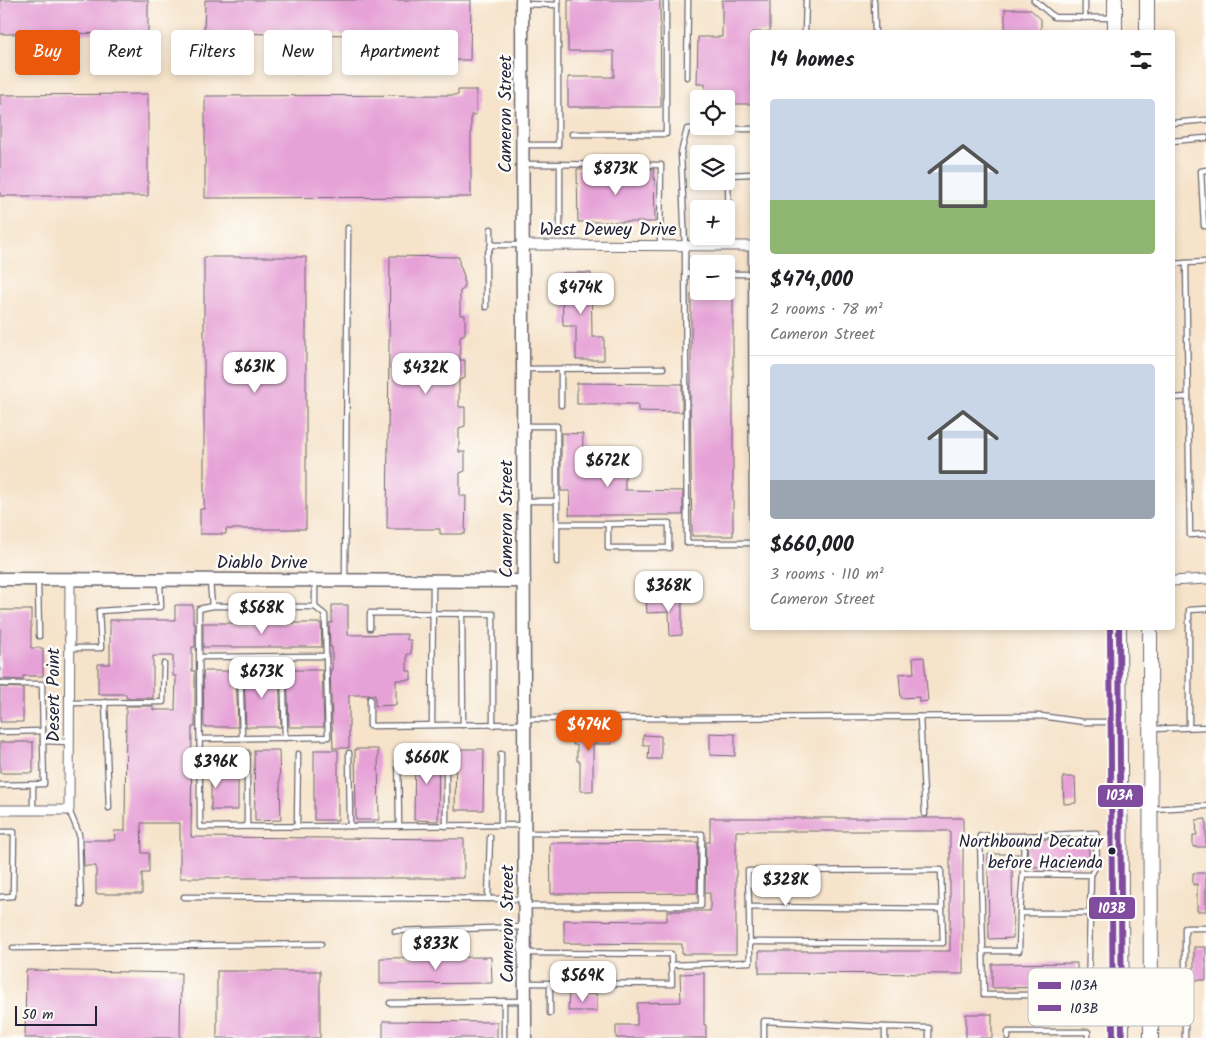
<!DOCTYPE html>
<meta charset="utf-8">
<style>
body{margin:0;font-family:Kalam,sans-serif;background:#f2f2f2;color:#202124;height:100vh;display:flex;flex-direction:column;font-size:19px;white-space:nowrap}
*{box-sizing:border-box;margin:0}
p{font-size:16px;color:#757577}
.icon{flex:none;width:28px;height:28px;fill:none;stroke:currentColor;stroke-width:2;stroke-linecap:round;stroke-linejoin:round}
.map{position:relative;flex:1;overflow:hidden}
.details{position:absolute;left:750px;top:30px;width:425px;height:600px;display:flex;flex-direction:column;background:#fff;border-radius:5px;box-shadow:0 2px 8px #0003}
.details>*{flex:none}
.hud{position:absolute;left:15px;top:30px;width:475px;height:45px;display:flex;gap:10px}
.fabs{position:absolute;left:690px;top:90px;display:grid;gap:10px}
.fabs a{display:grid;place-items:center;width:45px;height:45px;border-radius:5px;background:#fff;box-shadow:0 2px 8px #0003;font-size:25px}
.scale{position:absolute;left:15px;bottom:12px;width:82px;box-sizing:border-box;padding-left:5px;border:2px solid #22223b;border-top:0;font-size:14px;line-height:18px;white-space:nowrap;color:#22223b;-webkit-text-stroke:4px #fdfcf7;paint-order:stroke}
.price{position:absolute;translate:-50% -42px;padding:0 11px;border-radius:10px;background:#fff;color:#222;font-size:16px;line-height:32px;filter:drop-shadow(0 1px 2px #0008)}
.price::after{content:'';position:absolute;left:50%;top:30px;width:15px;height:11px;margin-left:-8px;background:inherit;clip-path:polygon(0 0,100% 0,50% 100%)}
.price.on{background:#ea580c;color:#fff}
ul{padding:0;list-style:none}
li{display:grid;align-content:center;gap:10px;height:265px;padding:0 20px}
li+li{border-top:1px solid #e0e0e0}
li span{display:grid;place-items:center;height:155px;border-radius:5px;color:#555}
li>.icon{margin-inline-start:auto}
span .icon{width:90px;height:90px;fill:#fffc;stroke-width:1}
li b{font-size:21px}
h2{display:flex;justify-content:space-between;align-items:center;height:60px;padding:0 20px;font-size:21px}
.chip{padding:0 18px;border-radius:5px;background:#fff;box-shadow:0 2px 8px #0003;font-size:18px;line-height:45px}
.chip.on{background:#ea580c;color:#fff}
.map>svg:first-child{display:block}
</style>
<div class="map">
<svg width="1206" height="1038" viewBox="0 0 1206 1038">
<rect width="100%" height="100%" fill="#fdfcf7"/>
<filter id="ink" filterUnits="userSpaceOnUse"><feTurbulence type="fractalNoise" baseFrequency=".02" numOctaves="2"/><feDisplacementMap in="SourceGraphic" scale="10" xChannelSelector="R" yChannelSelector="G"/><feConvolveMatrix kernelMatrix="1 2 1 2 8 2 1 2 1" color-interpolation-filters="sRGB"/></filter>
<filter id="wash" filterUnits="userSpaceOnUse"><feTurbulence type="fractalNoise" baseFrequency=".0096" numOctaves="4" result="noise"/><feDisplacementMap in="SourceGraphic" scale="20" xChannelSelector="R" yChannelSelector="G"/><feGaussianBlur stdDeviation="1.12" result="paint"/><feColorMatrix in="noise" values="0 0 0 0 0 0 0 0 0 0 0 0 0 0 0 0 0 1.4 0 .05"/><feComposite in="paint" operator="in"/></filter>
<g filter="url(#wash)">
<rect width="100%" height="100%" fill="#f6e3ca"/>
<g id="blocks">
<!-- building -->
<g fill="#e6a2d7">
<path d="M 0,0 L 148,0 L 148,33 L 0,34 Z"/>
<path d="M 205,0 L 471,0 L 470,60 L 438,60 L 438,36 L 204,33 Z"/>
<path d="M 568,0 L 660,0 L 661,107 L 568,107 L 568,77 L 614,77 L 614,51 L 568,51 Z"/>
<path d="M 722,0 L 770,0 L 770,32 L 752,32 L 752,104 L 726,104 L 726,99 L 705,99 L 705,84 L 697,84 L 698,37 L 722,37 Z"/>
<path d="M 1005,9 L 1030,9 L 1041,19 L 1041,32 L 1005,32 Z"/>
<path d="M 458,90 L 476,90 L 476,115 L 471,115 L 471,197 L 205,198 L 205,96 L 458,95 Z"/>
<path d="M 148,94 L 148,196 L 0,196 L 0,95 Z"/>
<path d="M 577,169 L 654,169 L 655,222 L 578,222 Z"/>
<path d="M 390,256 L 459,257 L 459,263 L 464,276 L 464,289 L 460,291 L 460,315 L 465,315 L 465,334 L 460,336 L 460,360 L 465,360 L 465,378 L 459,380 L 459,407 L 465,407 L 465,426 L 459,428 L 459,452 L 465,452 L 465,471 L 460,473 L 460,496 L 466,496 L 465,534 L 440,534 L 440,529 L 387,529 Z"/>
<path d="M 204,257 L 306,257 L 306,529 L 226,529 L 226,534 L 200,534 L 200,509 L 204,509 Z"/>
<path d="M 562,273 L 591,273 L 592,337 L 604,337 L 604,360 L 576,360 L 576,326 L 563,326 Z"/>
<path d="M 691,294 L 733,294 L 733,536 L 692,536 L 690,384 L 691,384 Z"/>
<path d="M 577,383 L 682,384 L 682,412 L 638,411 L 638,404 L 577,404 Z"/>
<path d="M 561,433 L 583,434 L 582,469 L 625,471 L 625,490 L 683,491 L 683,515 L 569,515 L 570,491 L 561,491 Z"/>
<path d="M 682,599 L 682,635 L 670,636 L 669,612 L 647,613 L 646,600 Z"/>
<path d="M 175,605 L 193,605 L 193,623 L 195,623 L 195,647 L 192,647 L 192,671 L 195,671 L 195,727 L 192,727 L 191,837 L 464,839 L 464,878 L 180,878 L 180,823 L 141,823 L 142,853 L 149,853 L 149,873 L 142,873 L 142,894 L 96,894 L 96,866 L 84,866 L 83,840 L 115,840 L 114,831 L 125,831 L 126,706 L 153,706 L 153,710 L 175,710 L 176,676 L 173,676 L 173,656 L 153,656 L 153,698 L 126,698 L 126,694 L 98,694 L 98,664 L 110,664 L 110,620 L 175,620 Z"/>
<path d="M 332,605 L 348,605 L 348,635 L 407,634 L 407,640 L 411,640 L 411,654 L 407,654 L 407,671 L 411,671 L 411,680 L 396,680 L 396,705 L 375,706 L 375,695 L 349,695 L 349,748 L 333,748 L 330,670 L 332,670 L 332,647 L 330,647 L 329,623 L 332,623 Z"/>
<path d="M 0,610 L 31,610 L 31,648 L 43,648 L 43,676 L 23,676 L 23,680 L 0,679 Z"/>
<path d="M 203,623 L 321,623 L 322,647 L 203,647 Z"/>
<path d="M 924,657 L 928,701 L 919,702 L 919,697 L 901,698 L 899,674 L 914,673 L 913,658 Z"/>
<path d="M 290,670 L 322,670 L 324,727 L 289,727 L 287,671 Z"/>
<path d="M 203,671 L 236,671 L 238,727 L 204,727 Z"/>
<path d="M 244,671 L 279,671 L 281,727 L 246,727 Z"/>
<path d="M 0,687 L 23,688 L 23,722 L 0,722 Z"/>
<path d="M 573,728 L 612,728 L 612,744 L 593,744 L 593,791 L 580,791 L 580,761 L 577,761 L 577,745 L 573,745 Z"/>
<path d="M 710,733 L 735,734 L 735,756 L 710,755 Z"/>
<path d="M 643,735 L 661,736 L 661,759 L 648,759 L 649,745 L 643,745 Z"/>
<rect x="0" y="742" width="33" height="31"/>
<path d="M 238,749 L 238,810 L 211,810 L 211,750 Z"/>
<path d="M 355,749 L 378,749 L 379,820 L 356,820 Z"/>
<path d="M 415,749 L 439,749 L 438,821 L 414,820 Z"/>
<path d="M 456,749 L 484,749 L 483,810 L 455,810 Z"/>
<path d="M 254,750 L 279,750 L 281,820 L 255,821 Z"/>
<rect x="314" y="750" width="24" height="70"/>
<path d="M 1063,777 L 1075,777 L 1076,803 L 1064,804 Z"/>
<path d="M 710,818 L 963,818 L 963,974 L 759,973 L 759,951 L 950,951 L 950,831 L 736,831 L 736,954 L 682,954 L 682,944 L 564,943 L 564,920 L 667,921 L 667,911 L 710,911 L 710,893 L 705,893 L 706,842 L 710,842 Z"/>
<path d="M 1206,819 L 1206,847 L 1193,847 L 1193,835 L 1197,835 L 1196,820 Z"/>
<path d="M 1089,839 L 1089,866 L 1027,867 L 1028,840 Z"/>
<path d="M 698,842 L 697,893 L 551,894 L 550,843 Z"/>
<path d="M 988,854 L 1019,854 L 1019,867 L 1012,867 L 1013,938 L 989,939 Z"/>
<path d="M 1193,873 L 1206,873 L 1206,911 L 1197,911 L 1197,884 L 1193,885 Z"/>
<rect x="1194" y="947" width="12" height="33"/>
<path d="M 491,957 L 492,983 L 380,984 L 380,958 Z"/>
<path d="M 1077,963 L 1077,987 L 992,988 L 992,964 Z"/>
<path d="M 26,970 L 181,973 L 180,1038 L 25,1038 Z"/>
<rect x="217" y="971" width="103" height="67"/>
<path d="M 704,973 L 704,1025 L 706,1025 L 706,1038 L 616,1038 L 616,1025 L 637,1025 L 637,1003 L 681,1002 L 680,974 Z"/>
<path d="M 569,994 L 597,994 L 597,1011 L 568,1011 Z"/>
<rect x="966" y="1014" width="26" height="24"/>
<path d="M 383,1021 L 497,1022 L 497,1038 L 383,1038 Z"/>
</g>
</g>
</g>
<g filter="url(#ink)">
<use href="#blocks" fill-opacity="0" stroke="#6c666d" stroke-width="1"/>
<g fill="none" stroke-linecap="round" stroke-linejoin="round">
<!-- lane casing -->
<g stroke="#6c666d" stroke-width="7">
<g id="lane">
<path d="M 874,0 L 875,32"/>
<path d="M 1034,0 L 1054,17 L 1114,18"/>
<path d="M 524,4 L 558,5"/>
<path d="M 1085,18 L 1085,0"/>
<path d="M 805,32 L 806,0"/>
<path d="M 687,77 L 688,0"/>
<path d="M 1172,123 L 1206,120"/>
<path d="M 752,129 L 687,129 L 681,153 L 685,245 L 687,543 L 752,543"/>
<path d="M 572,134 L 666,134 L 666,0"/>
<path d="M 1172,141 L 1206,138"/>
<path d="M 524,145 L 558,145 L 558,0"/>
<path d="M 524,164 L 661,165 L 660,245"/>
<path d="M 560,164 L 560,225"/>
<path d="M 1206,170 L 1201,171 L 1204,226 L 1206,226"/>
<path d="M 491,229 L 491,245"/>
<path d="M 729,245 L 728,175 L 752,174"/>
<path d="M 751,246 L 752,518"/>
<path d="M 1186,263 L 1206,262"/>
<path d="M 1172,264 L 1186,263 L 1190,535 L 1206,534"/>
<path d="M 685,273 L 699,274"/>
<path d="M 726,274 L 752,274"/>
<path d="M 486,307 L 486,257 L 491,245 L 522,245"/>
<path d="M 525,369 L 663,368"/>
<path d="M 1172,398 L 1188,397"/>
<path d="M 561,405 L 561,369"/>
<path d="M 524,426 L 557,426 L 557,501"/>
<path d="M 525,501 L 557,501 L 557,562"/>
<path d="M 557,524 L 608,524 L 608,548 L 669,548 L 669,523 L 608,524"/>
<path d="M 345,579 L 348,228"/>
<path d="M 38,580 L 39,636"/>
<path d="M 210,581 L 212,606 L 199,609 L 200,827 L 523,825"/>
<path d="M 212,606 L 315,607 L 315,581"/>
<path d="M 462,613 L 463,725"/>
<path d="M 370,628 L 370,613 L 493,614 L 493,725"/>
<path d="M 69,648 L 101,648 L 99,611 L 161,607 L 160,581"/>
<path d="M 283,656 L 285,738"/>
<path d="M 200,657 L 326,656"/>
<path d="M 240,657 L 242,738"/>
<path d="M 0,683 L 4,684 L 42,684 L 43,741 L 69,742"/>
<path d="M 370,699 L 370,726 L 523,724"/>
<path d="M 105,702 L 109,808"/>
<path d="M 69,703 L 163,702 L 164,664"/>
<path d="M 920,717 L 925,814"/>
<path d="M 526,719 L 1041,716 L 1084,722 L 1117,722"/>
<path d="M 432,725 L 433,582"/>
<path d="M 1189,727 L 1189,610 L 1206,609"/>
<path d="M 1151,729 L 1206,727"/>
<path d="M 0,732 L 43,731"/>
<path d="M 201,739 L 328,737 L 325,615 L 315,607"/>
<path d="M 247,753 L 247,826"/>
<path d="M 349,753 L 350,826"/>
<path d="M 398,754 L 399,826"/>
<path d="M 501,754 L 501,825"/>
<path d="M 446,758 L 446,826"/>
<path d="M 0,785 L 44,784 L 43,741"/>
<path d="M 33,785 L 33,810"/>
<path d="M 1152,809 L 1206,806"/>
<path d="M 69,810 L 79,834 L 81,905"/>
<path d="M 297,826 L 298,754"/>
<path d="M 0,832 L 14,832 L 13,896 L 0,897"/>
<path d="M 1023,874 L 1024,836 L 1096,833 L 1097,864 L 1091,875"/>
<path d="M 184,897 L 523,899"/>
<path d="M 488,899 L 490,837"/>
<path d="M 526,906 L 701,906 L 702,834 L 526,833"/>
<path d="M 749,907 L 748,871 L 941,870 L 942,909"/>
<path d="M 1020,913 L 1023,874 L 1091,875 L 1090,913 L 1088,995 L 984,995 L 983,951 L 1019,951 L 1020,913 L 1118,913"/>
<path d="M 395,931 L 523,927"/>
<path d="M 13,948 L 321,944"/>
<path d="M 983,951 L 980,836 L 1024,836"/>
<path d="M 671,965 L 750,962 L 749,907 L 942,909 L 943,943 L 750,942"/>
<path d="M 1152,975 L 1184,974"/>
<path d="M 526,983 L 672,984 L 671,954 L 527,953"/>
<path d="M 504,1001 L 504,1038"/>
<path d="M 390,1003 L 523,1001"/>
<path d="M 550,1013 L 550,984"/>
<path d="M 764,1038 L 764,1021 L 885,1027"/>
<path d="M 885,1038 L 885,1027 L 929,1028 L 929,1038"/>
<path d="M 1008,1038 L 1008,1032 L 1088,1032 L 1088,1038"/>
<path d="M 1185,1038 L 1185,928 L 1206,928"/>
</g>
</g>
<!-- street casing -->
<g stroke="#6c666d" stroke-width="11">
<g id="street">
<path d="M 523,245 L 752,246"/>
<path d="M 1172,581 L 1206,579"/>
<path d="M 0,810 L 69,810 L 70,579"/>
</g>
</g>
<!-- secondary casing -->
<g stroke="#6c666d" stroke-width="15">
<g id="secondary">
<path d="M 522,0 L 525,1038"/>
<path d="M 0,579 L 524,581"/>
</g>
</g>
<!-- primary casing -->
<g stroke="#6c666d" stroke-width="16">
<g id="primary">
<path d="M 1115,32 L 1115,0"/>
<path d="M 1147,32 L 1147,0"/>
<path d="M 1119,628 L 1122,1038"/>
<path d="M 1150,628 L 1151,1038"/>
</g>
</g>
<!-- lane -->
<use href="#lane" stroke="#fff" stroke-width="4.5"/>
<!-- street -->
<use href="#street" stroke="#fff" stroke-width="9"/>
<!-- secondary -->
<use href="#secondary" stroke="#fff" stroke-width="12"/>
<!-- primary -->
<use href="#primary" stroke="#fff" stroke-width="14"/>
<!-- bus-1 casing -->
<g stroke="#fdfcf7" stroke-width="10">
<path id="bus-1" d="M 1119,628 L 1122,1038"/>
</g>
<!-- bus-2 casing -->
<g stroke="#fdfcf7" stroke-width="10">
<path id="bus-2" d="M 1110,628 L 1113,1038"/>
</g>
<!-- bus-1 -->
<use href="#bus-1" stroke="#804c9e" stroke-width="6"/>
<!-- bus-2 -->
<use href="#bus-2" stroke="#804c9e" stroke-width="6"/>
</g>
</g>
<!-- markers -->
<circle fill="#22223b" stroke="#fdfcf7" stroke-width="2" cx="1112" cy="851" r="4.5"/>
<g text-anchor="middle" stroke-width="5" stroke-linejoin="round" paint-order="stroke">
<!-- bus labels -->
<g font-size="17" fill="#22223b" stroke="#fdfcf7" text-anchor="end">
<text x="1103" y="847">Northbound Decatur<tspan x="1103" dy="21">before Hacienda</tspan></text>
</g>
<!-- street labels -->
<g font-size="18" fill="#22223b" stroke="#fdfcf7">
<text transform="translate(505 114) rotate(-90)" y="6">Cameron Street</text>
<text x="608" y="235">West Dewey Drive</text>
<text transform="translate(506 519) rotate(-90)" y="6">Cameron Street</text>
<text x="262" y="568">Diablo Drive</text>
<text transform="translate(53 695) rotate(-90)" y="6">Desert Point</text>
<text transform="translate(507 924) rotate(-90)" y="6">Cameron Street</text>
</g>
</g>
<!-- legend -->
<rect x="1028" y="968" width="166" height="58" rx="8" fill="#fdfcf7" stroke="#bbbbbf" stroke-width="1"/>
<rect x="1038" y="982" width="23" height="7" fill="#804c9e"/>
<rect x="1038" y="1005" width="23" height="6" fill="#804c9e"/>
<g font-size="14" fill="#22223b">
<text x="1070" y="990">103A</text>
<text x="1070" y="1013">103B</text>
</g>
<g stroke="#fdfcf7" stroke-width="2">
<rect x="1097" y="784" width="47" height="24" rx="5" fill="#804c9e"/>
<rect x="1088" y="896" width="48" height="24" rx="5" fill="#804c9e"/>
</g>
<g font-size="14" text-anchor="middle" font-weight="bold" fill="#fff">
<text x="1120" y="800">103A</text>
<text x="1112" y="913">103B</text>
</g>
</svg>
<div class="fabs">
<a><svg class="icon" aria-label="locate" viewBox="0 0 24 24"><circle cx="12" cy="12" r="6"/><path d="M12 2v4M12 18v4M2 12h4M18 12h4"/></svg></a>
<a><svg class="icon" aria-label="layers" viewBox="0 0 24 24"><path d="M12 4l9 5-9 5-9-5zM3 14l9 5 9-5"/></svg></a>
<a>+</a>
<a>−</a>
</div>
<div class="scale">50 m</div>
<b class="price" style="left:616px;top:196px">$873K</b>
<b class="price" style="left:581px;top:315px">$474K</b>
<b class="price" style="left:255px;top:394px">$631K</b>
<b class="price" style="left:426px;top:395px">$432K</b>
<b class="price" style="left:608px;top:488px">$672K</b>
<b class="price" style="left:669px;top:613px">$368K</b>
<b class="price" style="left:262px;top:635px">$568K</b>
<b class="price" style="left:262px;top:699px">$673K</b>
<b class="price on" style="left:589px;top:752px">$474K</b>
<b class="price" style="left:427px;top:785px">$660K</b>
<b class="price" style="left:216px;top:789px">$396K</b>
<b class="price" style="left:786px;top:907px">$328K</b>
<b class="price" style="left:436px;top:971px">$833K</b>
<b class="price" style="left:583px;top:1003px">$569K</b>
<div class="hud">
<a class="chip on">Buy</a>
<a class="chip">Rent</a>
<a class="chip">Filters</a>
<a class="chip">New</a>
<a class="chip">Apartment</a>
</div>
<section class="details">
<h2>14 homes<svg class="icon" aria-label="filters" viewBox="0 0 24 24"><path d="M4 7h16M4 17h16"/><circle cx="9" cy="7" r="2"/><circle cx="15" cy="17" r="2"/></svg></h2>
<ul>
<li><span style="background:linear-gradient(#c9d6e8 65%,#8fb573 0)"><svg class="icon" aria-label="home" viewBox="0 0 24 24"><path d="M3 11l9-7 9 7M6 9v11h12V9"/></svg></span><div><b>$474,000</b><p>2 rooms · 78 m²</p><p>Cameron Street</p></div></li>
<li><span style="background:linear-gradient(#c9d6e8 75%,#9aa5b1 0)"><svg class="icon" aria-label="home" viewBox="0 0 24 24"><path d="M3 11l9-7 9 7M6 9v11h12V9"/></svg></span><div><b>$660,000</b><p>3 rooms · 110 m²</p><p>Cameron Street</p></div></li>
</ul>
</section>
</div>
